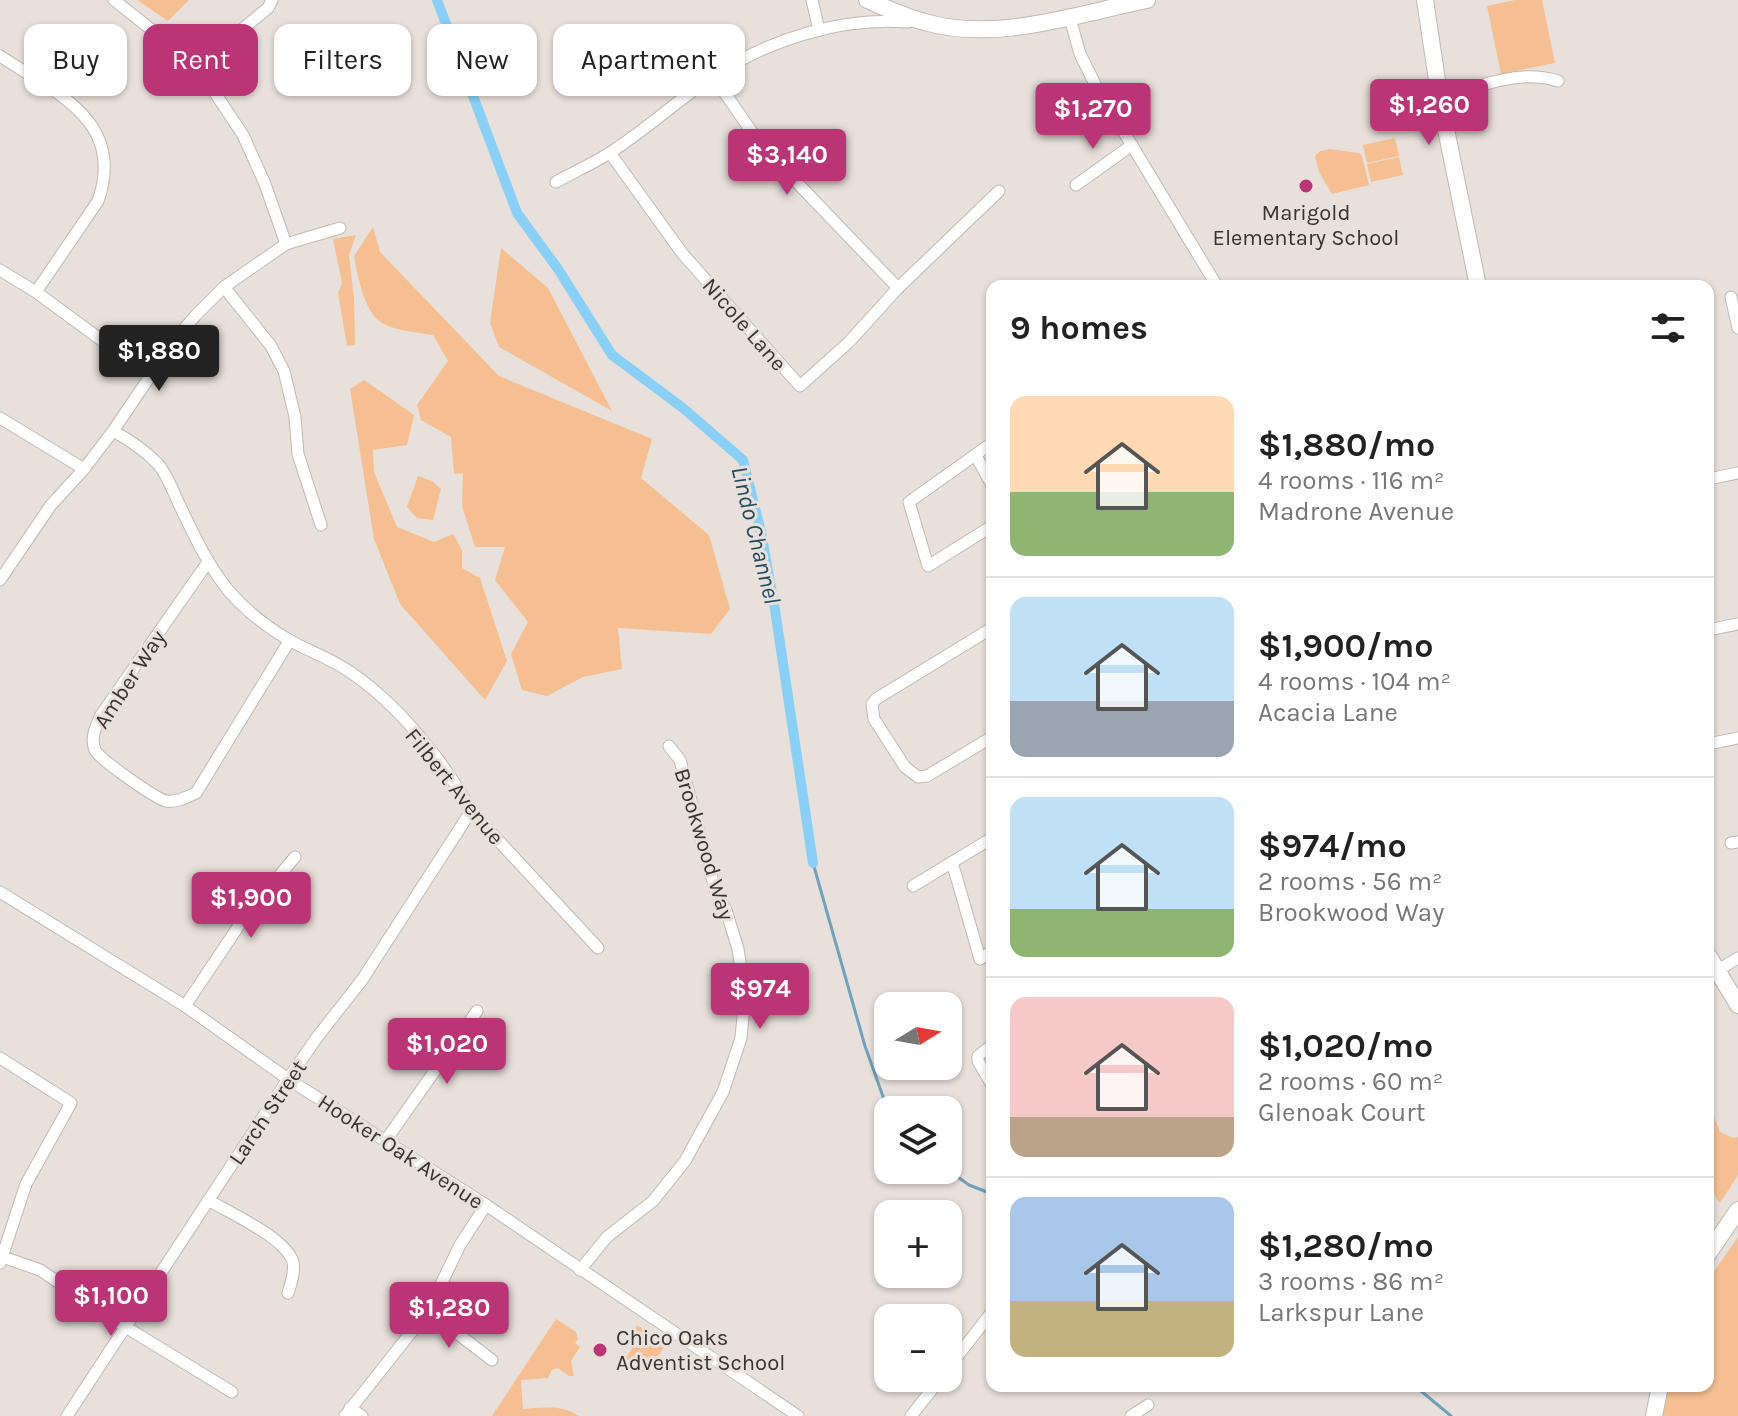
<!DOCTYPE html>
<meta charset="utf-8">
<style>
body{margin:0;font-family:Karla,sans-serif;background:#f6f6f6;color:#222;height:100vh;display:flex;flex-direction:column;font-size:30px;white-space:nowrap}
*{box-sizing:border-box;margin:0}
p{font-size:26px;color:#767676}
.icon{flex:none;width:44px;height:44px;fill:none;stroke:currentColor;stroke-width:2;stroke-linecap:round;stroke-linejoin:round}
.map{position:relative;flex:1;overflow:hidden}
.drawer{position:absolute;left:986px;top:280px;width:728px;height:1112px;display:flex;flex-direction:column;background:#fff;border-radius:16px;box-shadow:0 2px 6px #0004}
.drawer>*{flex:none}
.hud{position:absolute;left:24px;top:24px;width:760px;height:72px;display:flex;gap:16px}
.needle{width:52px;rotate:79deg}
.controls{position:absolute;left:874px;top:992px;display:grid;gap:16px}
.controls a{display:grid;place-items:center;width:88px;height:88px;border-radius:16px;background:#fff;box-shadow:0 2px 6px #0004;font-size:40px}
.price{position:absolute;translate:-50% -68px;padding:0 18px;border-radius:8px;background:#ba3476;color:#fff;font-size:26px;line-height:52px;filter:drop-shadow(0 2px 4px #0008)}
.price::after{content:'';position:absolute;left:50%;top:48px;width:24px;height:18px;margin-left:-12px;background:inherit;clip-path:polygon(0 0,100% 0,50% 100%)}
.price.current{background:#222;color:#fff}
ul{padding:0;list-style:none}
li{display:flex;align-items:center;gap:24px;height:200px;padding:0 24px}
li+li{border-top:2px solid #e0e0e0}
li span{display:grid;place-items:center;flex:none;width:224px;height:160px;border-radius:16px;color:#555}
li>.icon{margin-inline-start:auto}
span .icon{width:96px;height:96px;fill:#fffc;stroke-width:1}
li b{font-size:34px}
h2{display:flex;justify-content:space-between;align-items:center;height:96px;padding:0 24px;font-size:34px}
.tag{padding:0 28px;border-radius:16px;background:#fff;box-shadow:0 2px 6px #0004;font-size:28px;line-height:72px}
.tag.current{background:#ba3476;color:#fff}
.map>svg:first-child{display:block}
</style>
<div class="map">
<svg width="1738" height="1416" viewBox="0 0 1738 1416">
<rect width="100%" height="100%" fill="#e8e0da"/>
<!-- green -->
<g fill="#f6bf91">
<path d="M 137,0 L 189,0 L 168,21 Z"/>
<path d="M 1515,0 L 1542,0 L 1555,63 L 1501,74 L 1487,6 Z"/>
<path d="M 1395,138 L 1399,156 L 1367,163 L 1363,145 Z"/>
<path d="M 1330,149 L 1359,153 L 1362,156 L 1369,185 L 1332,194 L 1319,172 L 1315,156 L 1320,151 Z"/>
<path d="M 1399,157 L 1403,175 L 1371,182 L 1367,164 Z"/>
<path d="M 373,227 L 380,252 L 499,376 L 652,439 L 641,478 L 709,535 L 730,609 L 711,634 L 618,628 L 622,669 L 583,677 L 547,696 L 522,690 L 511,654 L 528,622 L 495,580 L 505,547 L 475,547 L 462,506 L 463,473 L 454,474 L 451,437 L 421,420 L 417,405 L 448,361 L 433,335 C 417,332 391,331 378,320 C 364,308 357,274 354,256 Z"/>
<path d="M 356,235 L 349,255 L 354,298 L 355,345 L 347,346 L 338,293 L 342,283 L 333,239 Z"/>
<path d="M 501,248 L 548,288 L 612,411 L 499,347 L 490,323 Z"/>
<path d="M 364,380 L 414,415 L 407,445 L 373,450 L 374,472 L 397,527 L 434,542 L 453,534 L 462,550 L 462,568 L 480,578 L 507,661 L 485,700 L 400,604 L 374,539 L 350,389 Z"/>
<path d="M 418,476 L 432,481 L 441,489 L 433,520 L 417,518 L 407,507 Z"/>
<path d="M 1713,1115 L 1720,1132 L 1733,1138 L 1738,1137 L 1738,1175 L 1720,1203 C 1704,1186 1708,1139 1708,1116 Z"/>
<path d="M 1738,1237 L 1738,1416 L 1662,1416 L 1669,1386 L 1708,1386 L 1708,1280 Z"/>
<path d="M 556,1319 L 576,1332 L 578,1339 L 575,1343 L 580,1347 L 571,1361 L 574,1376 L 569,1376 L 558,1368 L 552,1370 L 548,1378 L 521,1380 L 523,1409 C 543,1408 561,1404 579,1416 L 492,1416 Z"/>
<path d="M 637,1325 L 662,1341 L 664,1347 L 648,1371 L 643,1372 L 625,1359 L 633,1347 L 630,1344 Z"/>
</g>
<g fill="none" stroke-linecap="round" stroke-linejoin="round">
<!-- stream -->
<g stroke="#71a1bb" stroke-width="3">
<path d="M 813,863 L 865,1046 L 886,1105 L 890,1110"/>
<path d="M 948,1170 L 969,1185 L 992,1194"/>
<path d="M 1415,1386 L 1451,1416"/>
</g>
<!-- canal -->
<path stroke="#8ad0f6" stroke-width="10" d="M 437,0 L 517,213 L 558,269 L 612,355 L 683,408 L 743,460 L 761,532 L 775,610 L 813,863"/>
<!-- street casing -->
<g stroke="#c0b8b2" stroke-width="13">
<g id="street">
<path d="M 114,0 L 197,66 L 243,135 L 265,184 L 286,244"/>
<path d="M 812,0 L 819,30"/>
<path d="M 1069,15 L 1080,54 L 1096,86 L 1217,286"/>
<path d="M 0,56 C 56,93 126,121 98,201 L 36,292"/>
<path d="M 197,66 L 268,8 L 272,0"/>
<path d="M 713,76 L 761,145 L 898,288"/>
<path d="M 1440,100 C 1475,87 1520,68 1558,81"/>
<path d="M 610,153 L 682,253 L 800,386 L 849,342 L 898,288 L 999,191"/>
<path d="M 556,182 C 574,172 594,163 611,152 C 647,129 679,99 715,75 C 771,39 841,17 908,22"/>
<path d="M 1076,185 L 1132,145"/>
<path d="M 0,270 L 36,292 L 149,375"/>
<path d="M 224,287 L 271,346 L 284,371 L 295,417 L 298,454 L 321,525"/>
<path d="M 1731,297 L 1738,328"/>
<path d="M 0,418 L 84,469"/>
<path d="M 113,431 C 128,439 145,451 157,463 C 168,475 173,492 180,506 C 194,535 207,564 228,590 C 244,609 267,627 289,640 C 310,652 333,659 353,674 C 398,705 445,762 471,811 L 598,948"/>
<path d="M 992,443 L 909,502 L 928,566 L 992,526"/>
<path d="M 976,456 L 992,485"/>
<path d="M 1708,479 L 1738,473"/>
<path d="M 208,562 L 101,715 C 96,726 90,738 95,750 C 100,760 155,798 166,801 C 176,803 187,797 196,793 L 290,640"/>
<path d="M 0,580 L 51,505 L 84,469 L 113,431 L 176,338 L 196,315 L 224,287 L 286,244 L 340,228"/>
<path d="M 992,628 L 876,699 L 872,704 L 874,719 L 905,767 L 918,777 L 927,776 L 992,737"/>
<path d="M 1708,630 L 1738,624"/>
<path d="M 1708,744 L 1738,738"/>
<path d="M 1731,843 L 1738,842"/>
<path d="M 952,862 L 980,959 L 992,951"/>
<path d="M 913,886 L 992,838"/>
<path d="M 0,892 L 185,1006 L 288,1079 L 486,1205 L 798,1416"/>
<path d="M 1708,976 L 1738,958"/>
<path d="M 185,1006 L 244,918 L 295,857"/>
<path d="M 992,1045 L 978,1056 L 978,1061 L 992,1085"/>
<path d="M 0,1058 L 71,1103 L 26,1184 L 0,1263"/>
<path d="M 386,1140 L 477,1011"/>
<path d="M 208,1200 C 230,1213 286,1238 293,1262 C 295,1272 291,1284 288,1293"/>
<path d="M 3,1257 L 40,1270 L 124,1326 L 232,1392"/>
<path d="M 580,1270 L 607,1237 L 653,1201 L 685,1161 L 723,1092 L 741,1038 L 745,994 L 738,949 L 726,910 L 715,889 L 680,760 L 669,746"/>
<path d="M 428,1311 L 492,1360"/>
<path d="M 948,1368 L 992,1312"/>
<path d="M 350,1408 L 362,1416"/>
<path d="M 67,1416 L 288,1079 L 318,1036 L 362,980 L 471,811"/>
<path d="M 345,1416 L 428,1311 L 460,1245 L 486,1205"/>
<path d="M 911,1416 L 941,1378"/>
<path d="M 1131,1416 L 1148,1405"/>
</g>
</g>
<!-- secondary casing -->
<g stroke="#c0b8b2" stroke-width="18">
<g id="secondary">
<path d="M 867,0 C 886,8 905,17 925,22 C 995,43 1077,14 1147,0"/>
<path d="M 1425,0 L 1440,100 L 1478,286"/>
<path d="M 1708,955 L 1738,1005"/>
<path d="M 1708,1254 L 1738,1210"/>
<path d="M 1654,1416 L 1660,1386"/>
</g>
</g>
<!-- street -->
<use href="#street" stroke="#fff" stroke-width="11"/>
<!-- secondary -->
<use href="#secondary" stroke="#fff" stroke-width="16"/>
</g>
<!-- markers -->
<g fill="#ba3476" stroke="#e8e0da" stroke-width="3">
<circle cx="1306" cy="186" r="8"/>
<circle cx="600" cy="1350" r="8"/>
</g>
<g text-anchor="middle" stroke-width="6" stroke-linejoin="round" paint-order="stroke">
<!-- poi labels -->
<g font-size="22" fill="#373331" stroke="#e8e0da">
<text x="1306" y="220">Marigold<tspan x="1306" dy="25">Elementary School</tspan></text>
<text x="616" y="1345" text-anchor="start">Chico Oaks<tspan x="616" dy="25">Adventist School</tspan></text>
</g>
<!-- street labels -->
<g font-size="22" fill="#373331" stroke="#e8e0da">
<text transform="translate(745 324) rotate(49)" y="8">Nicole Lane</text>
<text transform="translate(129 679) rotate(-57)" y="8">Amber Way</text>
<text transform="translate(455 786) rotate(51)" y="8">Filbert Avenue</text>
<text transform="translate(705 844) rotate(73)" y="8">Brookwood Way</text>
<text transform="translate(267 1112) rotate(-56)" y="8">Larch Street</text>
<text transform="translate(401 1151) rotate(33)" y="8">Hooker Oak Avenue</text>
</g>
<!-- water labels -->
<g font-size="24" font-style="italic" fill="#234a5e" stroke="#e8e0da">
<text transform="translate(756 535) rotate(76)" y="8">Lindo Channel</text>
</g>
</g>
</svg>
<div class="controls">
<a><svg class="needle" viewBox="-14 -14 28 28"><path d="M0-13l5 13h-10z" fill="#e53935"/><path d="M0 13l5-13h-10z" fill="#767676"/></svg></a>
<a><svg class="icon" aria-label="layers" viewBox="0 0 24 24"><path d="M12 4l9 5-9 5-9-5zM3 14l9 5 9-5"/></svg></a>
<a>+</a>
<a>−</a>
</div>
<b class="price" style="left:1429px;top:147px">$1,260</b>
<b class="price" style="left:1093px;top:151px">$1,270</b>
<b class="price" style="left:787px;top:197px">$3,140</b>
<b class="price current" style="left:159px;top:393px">$1,880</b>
<b class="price" style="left:251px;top:940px">$1,900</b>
<b class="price" style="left:760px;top:1031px">$974</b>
<b class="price" style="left:447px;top:1086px">$1,020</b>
<b class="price" style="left:111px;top:1338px">$1,100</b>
<b class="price" style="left:449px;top:1350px">$1,280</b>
<div class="hud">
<a class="tag">Buy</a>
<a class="tag current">Rent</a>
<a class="tag">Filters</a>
<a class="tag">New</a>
<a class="tag">Apartment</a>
</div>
<section class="drawer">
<h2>9 homes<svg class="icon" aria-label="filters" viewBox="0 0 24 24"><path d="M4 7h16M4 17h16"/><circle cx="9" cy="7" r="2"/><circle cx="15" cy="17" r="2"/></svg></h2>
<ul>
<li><span style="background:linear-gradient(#ffd9b3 60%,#8fb573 0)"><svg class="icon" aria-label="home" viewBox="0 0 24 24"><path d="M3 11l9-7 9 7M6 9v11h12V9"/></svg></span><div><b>$1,880/mo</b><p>4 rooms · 116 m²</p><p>Madrone Avenue</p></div></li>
<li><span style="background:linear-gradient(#bfe0f5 65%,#9aa5b1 0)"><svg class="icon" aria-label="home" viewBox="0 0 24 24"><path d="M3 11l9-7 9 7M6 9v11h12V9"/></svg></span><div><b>$1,900/mo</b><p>4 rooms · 104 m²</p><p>Acacia Lane</p></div></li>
<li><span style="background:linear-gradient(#bfe0f5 70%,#8fb573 0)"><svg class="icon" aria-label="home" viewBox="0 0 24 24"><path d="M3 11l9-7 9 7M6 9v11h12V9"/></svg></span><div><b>$974/mo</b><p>2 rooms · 56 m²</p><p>Brookwood Way</p></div></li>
<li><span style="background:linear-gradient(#f6c9c9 75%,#b9a48a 0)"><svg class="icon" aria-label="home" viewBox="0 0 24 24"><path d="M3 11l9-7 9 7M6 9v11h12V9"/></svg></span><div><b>$1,020/mo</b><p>2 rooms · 60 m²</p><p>Glenoak Court</p></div></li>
<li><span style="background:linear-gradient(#a9c7e8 65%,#c2b280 0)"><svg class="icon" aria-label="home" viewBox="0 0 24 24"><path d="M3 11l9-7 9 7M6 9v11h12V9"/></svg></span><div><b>$1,280/mo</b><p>3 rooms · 86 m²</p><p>Larkspur Lane</p></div></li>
</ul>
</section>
</div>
